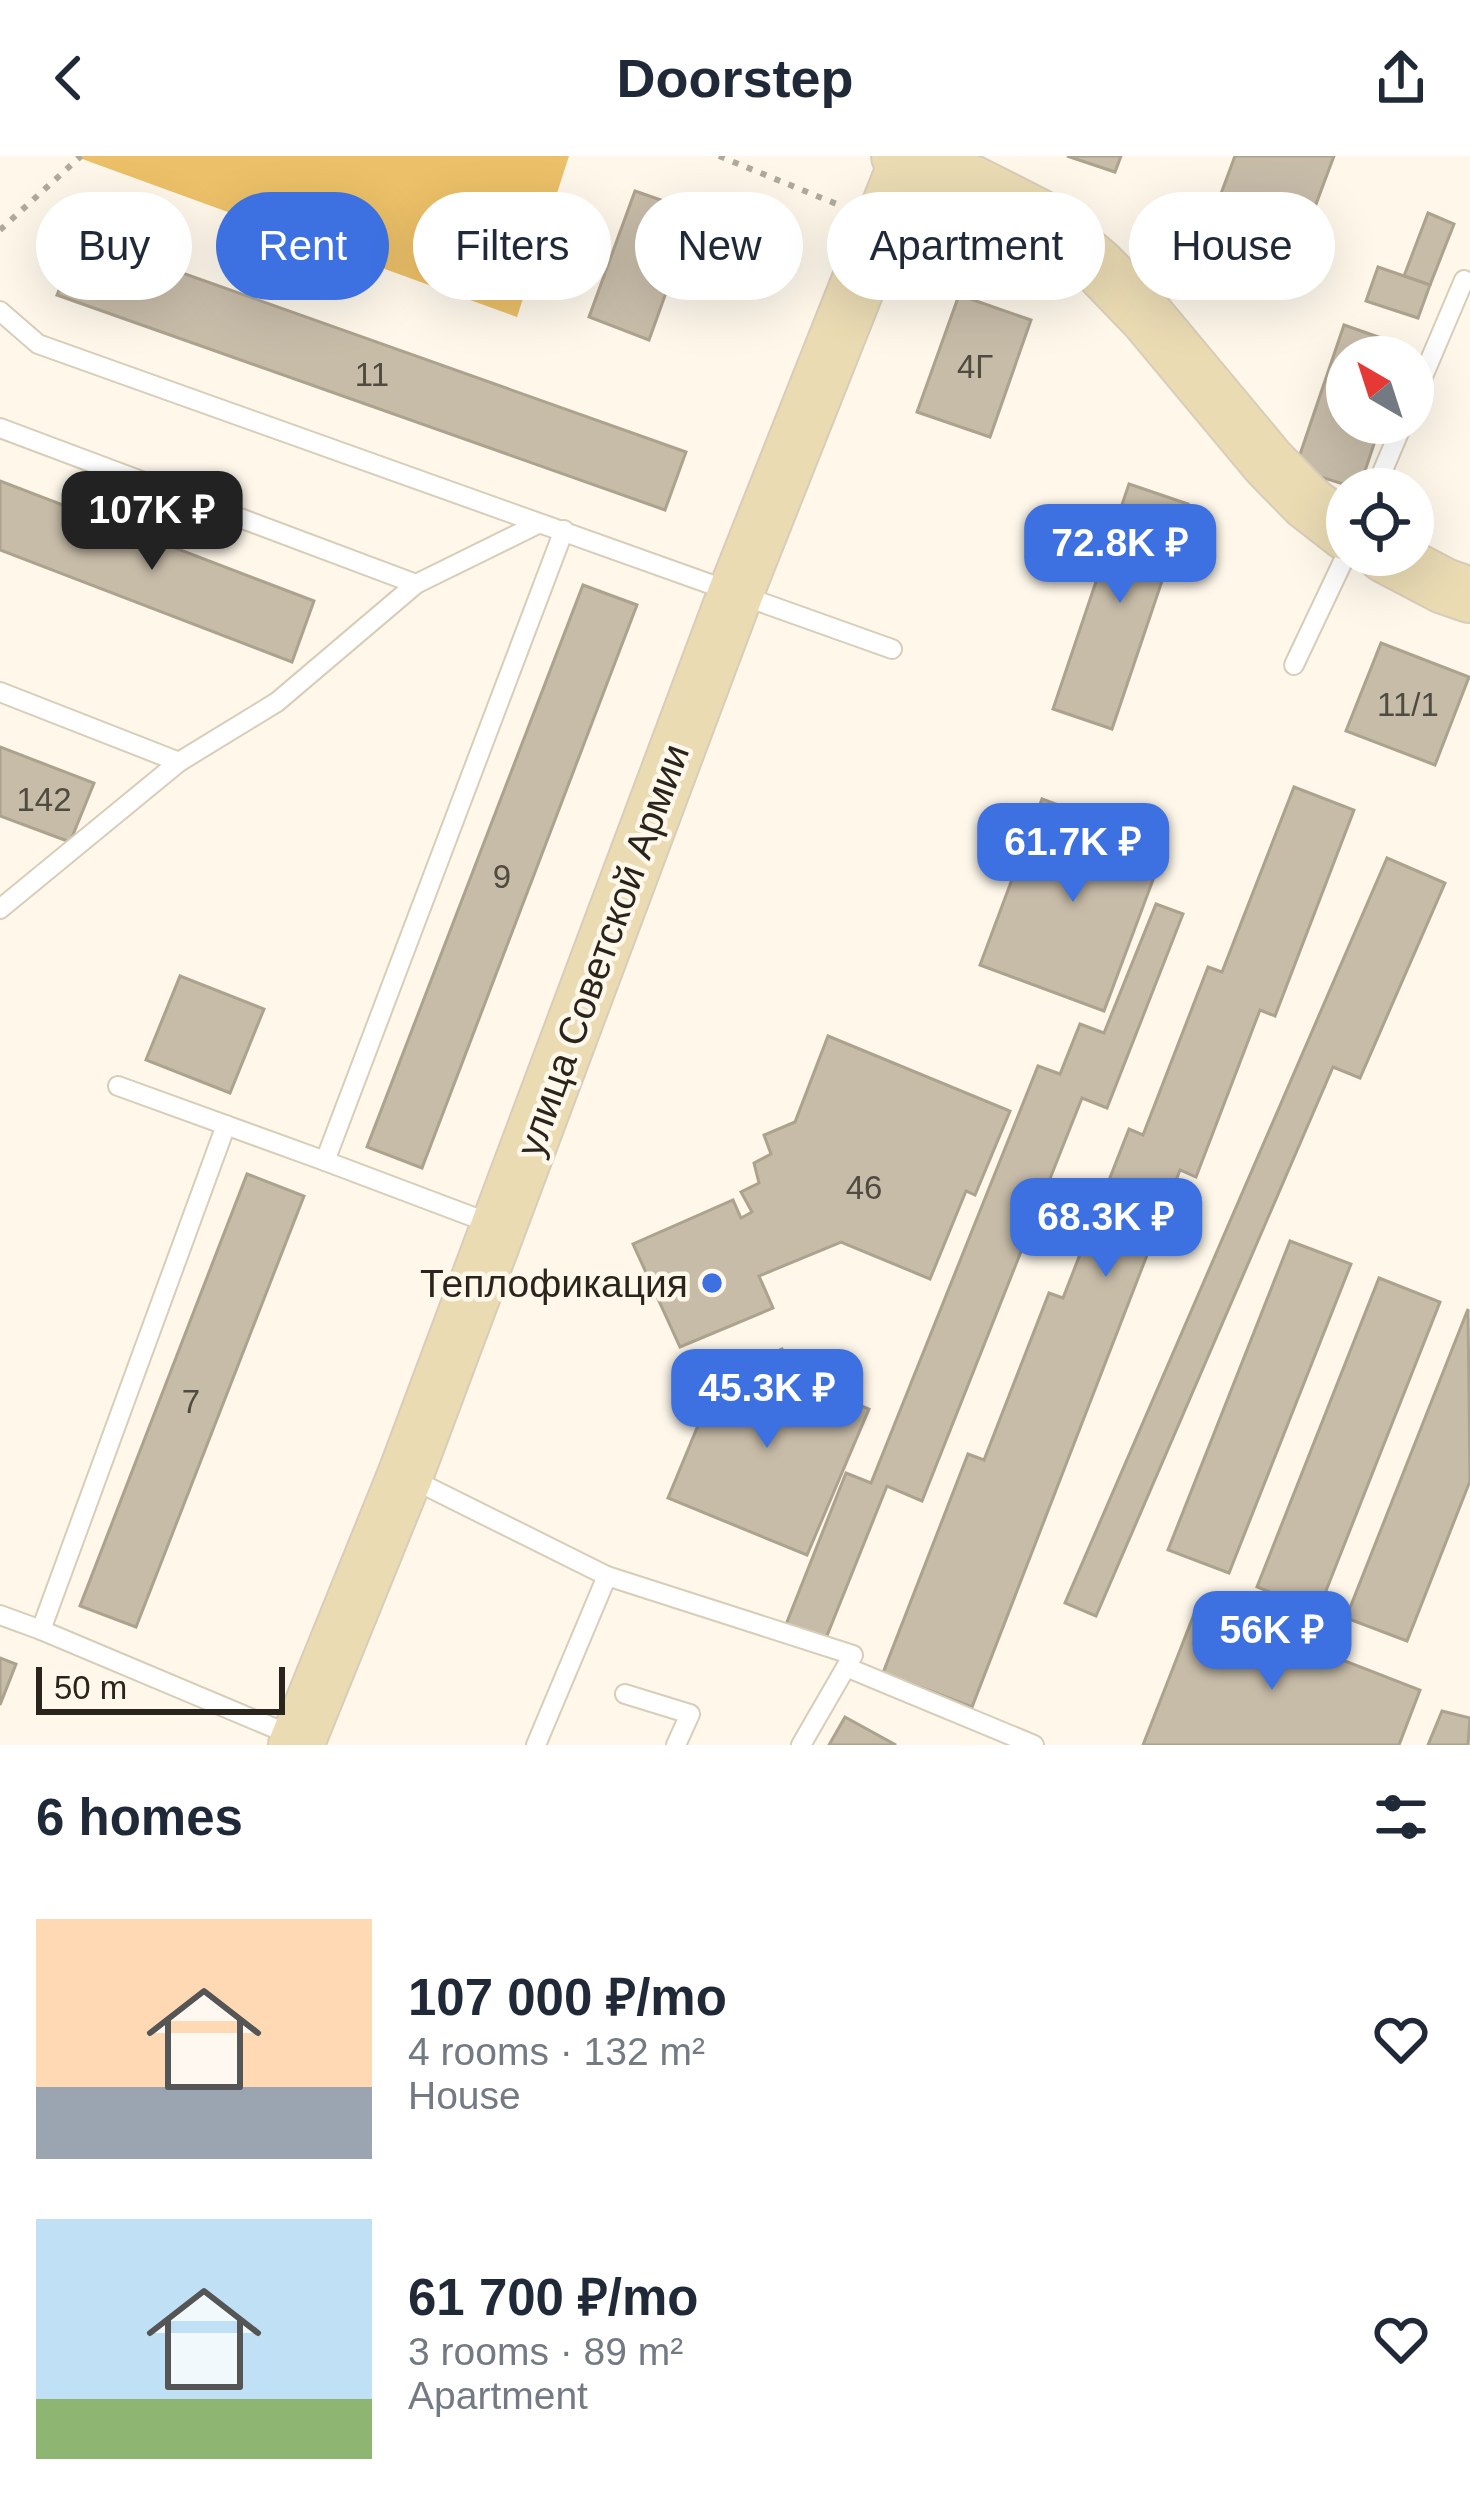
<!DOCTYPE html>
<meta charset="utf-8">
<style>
body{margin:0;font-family:Arial,sans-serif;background:#f2f2f3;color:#1f2937;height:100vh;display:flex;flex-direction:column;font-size:45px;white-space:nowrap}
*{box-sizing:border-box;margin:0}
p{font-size:39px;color:#747a83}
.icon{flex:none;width:66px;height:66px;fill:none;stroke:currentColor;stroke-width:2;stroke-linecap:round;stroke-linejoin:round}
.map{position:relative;height:1589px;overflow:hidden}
.panel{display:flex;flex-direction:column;background:#fff;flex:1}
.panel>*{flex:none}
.top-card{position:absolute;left:36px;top:36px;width:1398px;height:108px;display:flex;gap:24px}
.needle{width:78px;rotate:321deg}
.buttons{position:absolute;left:1326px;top:180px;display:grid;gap:24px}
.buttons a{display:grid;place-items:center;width:108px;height:108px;border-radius:50%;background:#fff;box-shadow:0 12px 48px #0002;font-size:60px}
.scale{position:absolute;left:36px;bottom:30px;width:249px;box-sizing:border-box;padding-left:12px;border:6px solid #29251d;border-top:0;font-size:33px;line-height:42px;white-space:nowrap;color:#29251d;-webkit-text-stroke:9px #fef7ea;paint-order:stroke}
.price{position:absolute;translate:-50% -102px;padding:0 27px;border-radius:24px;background:#3d71e1;color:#fff;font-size:39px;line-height:78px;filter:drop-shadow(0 3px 6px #0008)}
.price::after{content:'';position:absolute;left:50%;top:72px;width:36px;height:27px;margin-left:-18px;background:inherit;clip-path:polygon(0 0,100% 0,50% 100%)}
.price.on{background:#222;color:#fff}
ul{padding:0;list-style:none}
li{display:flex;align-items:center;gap:36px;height:300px;padding:0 36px}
li span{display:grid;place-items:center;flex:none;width:336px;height:240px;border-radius:0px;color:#555}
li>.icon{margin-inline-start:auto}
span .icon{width:144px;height:144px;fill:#fffc;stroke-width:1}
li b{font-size:51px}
h2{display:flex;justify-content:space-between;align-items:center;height:144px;padding:0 36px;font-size:51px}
.tag{padding:0 42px;border-radius:54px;background:#fff;box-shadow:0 12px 48px #0002;font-size:42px;line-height:108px}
.tag.on{background:#3d71e1;color:#fff}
header{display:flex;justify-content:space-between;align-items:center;height:156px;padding:0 36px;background:#fff;font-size:54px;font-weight:700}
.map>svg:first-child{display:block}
</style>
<header><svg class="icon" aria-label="back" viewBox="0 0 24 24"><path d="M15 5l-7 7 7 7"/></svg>Doorstep<svg class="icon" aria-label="share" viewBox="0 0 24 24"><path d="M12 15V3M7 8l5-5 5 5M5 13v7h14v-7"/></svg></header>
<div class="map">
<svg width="1470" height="1589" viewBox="0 0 1470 1589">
<rect width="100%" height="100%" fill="#fef7ea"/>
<!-- green -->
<path fill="#ecc068" d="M 74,0 L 569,0 L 517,161 Z"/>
<!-- building -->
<g fill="#c7bca8" stroke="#ada28e" stroke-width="3">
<path d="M 1067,0 L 1121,0 L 1115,16 Z"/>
<path d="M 1235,0 L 1334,0 L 1291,115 L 1204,83 Z"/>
<path d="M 635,35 L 695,56 L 649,184 L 589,161 Z"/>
<path d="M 1428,57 L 1454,68 L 1430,129 L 1404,120 Z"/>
<path d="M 81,81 L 686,296 L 665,354 L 57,139 Z"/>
<path d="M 1378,111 L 1430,129 L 1418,162 L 1366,145 Z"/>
<path d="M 959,139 L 1031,164 L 990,281 L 917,256 Z"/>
<path d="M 1344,169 L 1407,191 L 1404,201 L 1347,201 L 1347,267 L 1381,267 L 1359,333 L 1295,313 Z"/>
<path d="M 0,325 L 314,445 L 292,506 L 0,394 Z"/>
<path d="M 1129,328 L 1188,348 L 1112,573 L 1053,553 Z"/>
<path d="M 583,429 L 637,449 L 422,1012 L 367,991 Z"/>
<path d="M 1381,487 L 1469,521 L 1435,609 L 1346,575 Z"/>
<path d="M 0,591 L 94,627 L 70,686 L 0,660 Z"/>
<path d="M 1294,631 L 1354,654 L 1275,860 L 1260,854 L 1196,1021 L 1180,1014 L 972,1551 L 883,1517 L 968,1298 L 984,1304 L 1049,1137 L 1063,1142 L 1129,973 L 1143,979 L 1208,811 L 1222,816 Z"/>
<path d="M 1042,643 L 1166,689 L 1104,855 L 980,809 Z"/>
<path d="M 1387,702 L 1445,727 L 1360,922 L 1333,911 L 1096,1460 L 1065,1447 Z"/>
<path d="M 1156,748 L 1183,758 L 1107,952 L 1082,942 L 922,1345 L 887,1330 L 824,1487 L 785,1471 L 846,1317 L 871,1327 L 1038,910 L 1060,918 L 1080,868 L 1104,877 Z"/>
<path d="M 180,820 L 264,853 L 230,937 L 146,904 Z"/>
<path d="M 828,880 L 1010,955 L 975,1039 L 966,1035 L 930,1123 L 841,1086 L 759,1120 L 773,1152 L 680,1191 L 633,1088 L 733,1044 L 741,1062 L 752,1056 L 741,1036 L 759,1027 L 754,1007 L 771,998 L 764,979 L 795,966 Z"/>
<path d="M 247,1018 L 304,1040 L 136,1471 L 80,1450 Z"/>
<path d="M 1290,1085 L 1351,1108 L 1229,1417 L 1168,1394 Z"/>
<path d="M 1379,1122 L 1440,1146 L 1318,1455 L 1257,1431 Z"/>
<path d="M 1468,1153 L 1470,1325 L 1407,1485 L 1346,1462 Z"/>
<path d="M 782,1193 L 795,1222 L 869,1253 L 807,1399 L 668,1342 L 699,1267 L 685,1237 Z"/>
<path d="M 1198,1448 L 1420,1534 L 1399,1589 L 1143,1589 Z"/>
<path d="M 0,1502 L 16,1508 L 0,1549 Z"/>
<path d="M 1442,1555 L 1470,1562 L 1468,1589 L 1428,1589 Z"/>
<path d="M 845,1561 L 896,1589 L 829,1589 Z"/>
</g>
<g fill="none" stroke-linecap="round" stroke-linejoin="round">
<!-- lane casing -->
<g stroke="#d8cdb8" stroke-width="22">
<g id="lane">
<path d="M 0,155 L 38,188 L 892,493"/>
<path d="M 1413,244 L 1464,124"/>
<path d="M 0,272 L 416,428"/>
<path d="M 1375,333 L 1403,267"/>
<path d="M 1294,509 L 1347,397"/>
<path d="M 0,536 L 179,606"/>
<path d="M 0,753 L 179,606 L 277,546 L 416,428 L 538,368"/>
<path d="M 118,930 L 325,1005"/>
<path d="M 226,969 L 41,1474 L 293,1580"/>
<path d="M 492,1068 L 325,1005 L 564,374"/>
<path d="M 410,1322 L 607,1420 L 853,1499 L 801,1589"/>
<path d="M 0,1459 L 41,1474"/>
<path d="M 846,1511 L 1034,1589"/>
<path d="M 625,1538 L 690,1558 L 676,1589"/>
<path d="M 536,1589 L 607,1420"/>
</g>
</g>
<!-- secondary casing -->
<g stroke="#d8cdb8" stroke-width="58">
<g id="secondary">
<path d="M 899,0 L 972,27 L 1043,63 L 1099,111 L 1148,162 L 1268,306 L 1307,346 L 1347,377"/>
<path d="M 1385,399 L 1444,430 L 1470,439"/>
<path d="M 296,1589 L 405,1320 L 736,436 L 909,0"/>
</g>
</g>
<!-- path -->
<g stroke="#afa99e" stroke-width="6" stroke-dasharray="6 9" stroke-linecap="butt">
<path d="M 719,0 L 844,51"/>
<path d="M 0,74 L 81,0"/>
</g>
<!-- lane -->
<use href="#lane" stroke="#fff" stroke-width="18"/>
<!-- secondary -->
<use href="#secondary" stroke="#eadbb3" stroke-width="54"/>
</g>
<!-- markers -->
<circle fill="#3d71e1" stroke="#fef7ea" stroke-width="4.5" cx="712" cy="1127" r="12"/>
<g text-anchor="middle" stroke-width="9" stroke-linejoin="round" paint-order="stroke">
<!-- number labels -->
<g font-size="33" fill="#504b40">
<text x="975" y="222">4Г</text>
<text x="372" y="230">11</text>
<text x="1408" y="560">11/1</text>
<text x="44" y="655">142</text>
<text x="502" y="732">9</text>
<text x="864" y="1043">46</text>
<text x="191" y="1257">7</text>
</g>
<!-- street labels -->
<g font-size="39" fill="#29251d" stroke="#fef7ea">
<text transform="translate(602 794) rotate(-70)" y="14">улица Советской Армии</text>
</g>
<!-- poi labels -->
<g font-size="39" fill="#29251d" stroke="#fef7ea" text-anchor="end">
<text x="688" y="1141">Теплофикация</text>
</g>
</g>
</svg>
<div class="buttons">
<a><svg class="needle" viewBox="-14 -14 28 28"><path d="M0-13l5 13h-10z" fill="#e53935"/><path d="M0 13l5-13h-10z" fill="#747a83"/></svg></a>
<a><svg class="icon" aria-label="locate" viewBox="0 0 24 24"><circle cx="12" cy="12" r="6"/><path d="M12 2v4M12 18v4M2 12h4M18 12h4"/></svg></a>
</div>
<div class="scale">50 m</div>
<b class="price on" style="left:152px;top:417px">107K ₽</b>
<b class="price" style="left:1120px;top:450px">72.8K ₽</b>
<b class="price" style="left:1073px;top:749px">61.7K ₽</b>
<b class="price" style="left:1106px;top:1124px">68.3K ₽</b>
<b class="price" style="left:767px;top:1295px">45.3K ₽</b>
<b class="price" style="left:1272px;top:1537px">56K ₽</b>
<div class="top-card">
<a class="tag">Buy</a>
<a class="tag on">Rent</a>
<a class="tag">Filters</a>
<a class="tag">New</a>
<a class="tag">Apartment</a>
<a class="tag">House</a>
</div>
</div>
<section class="panel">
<h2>6 homes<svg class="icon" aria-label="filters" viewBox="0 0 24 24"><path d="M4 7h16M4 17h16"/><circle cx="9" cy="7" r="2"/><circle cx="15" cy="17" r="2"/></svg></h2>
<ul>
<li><span style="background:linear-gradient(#ffd9b3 70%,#9aa5b1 0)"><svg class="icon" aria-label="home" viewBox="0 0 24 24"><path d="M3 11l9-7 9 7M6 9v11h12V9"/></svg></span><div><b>107 000 ₽/mo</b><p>4 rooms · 132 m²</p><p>House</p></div><svg class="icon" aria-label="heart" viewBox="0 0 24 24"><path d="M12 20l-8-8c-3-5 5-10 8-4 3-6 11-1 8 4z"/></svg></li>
<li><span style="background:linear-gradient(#bfe0f5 75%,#8fb573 0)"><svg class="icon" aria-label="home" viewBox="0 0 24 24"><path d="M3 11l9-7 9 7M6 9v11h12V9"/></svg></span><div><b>61 700 ₽/mo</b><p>3 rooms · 89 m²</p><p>Apartment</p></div><svg class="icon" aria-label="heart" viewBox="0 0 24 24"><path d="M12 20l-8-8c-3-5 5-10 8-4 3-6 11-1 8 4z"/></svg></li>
</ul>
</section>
